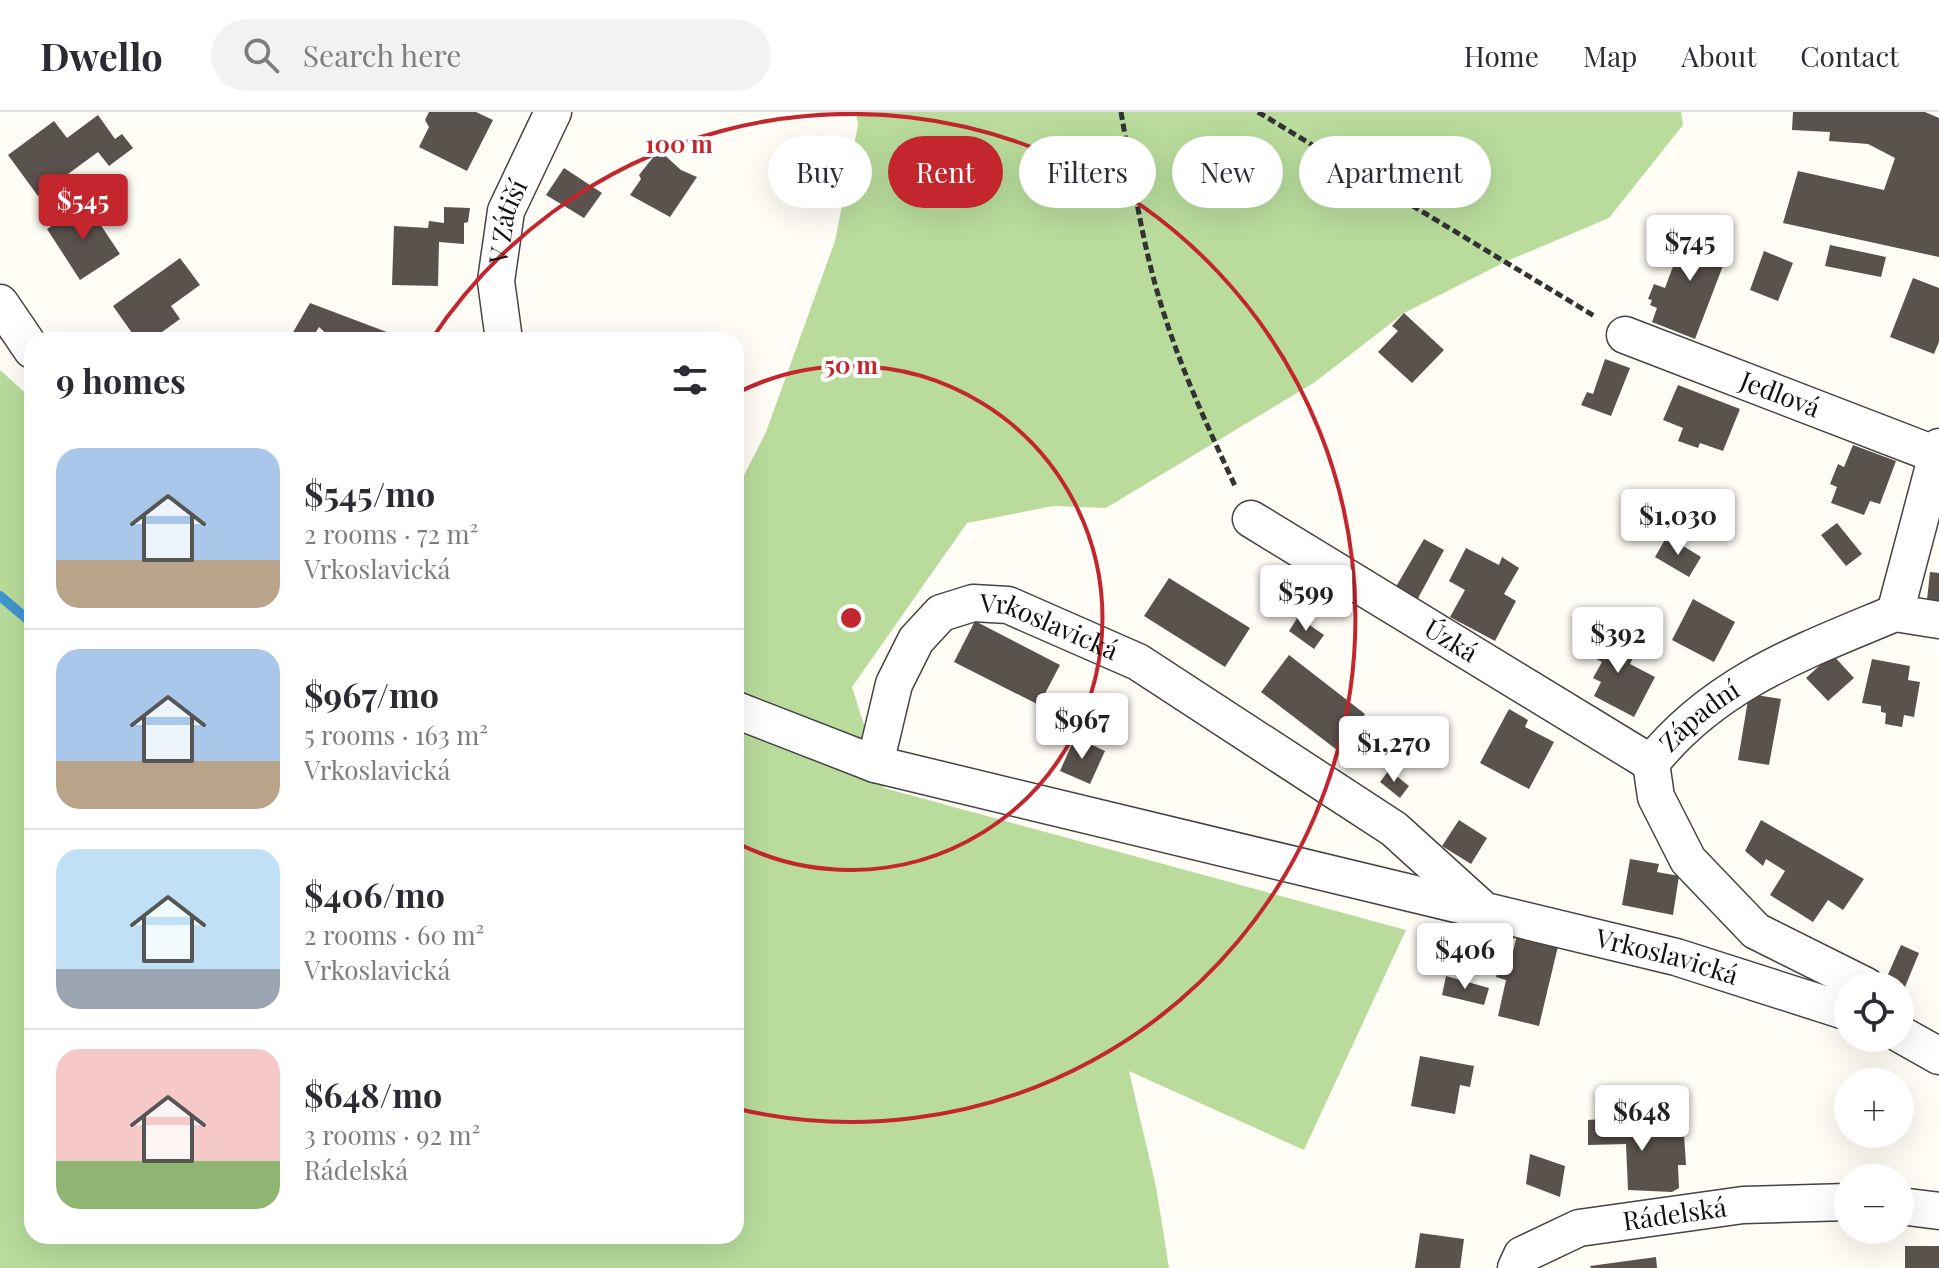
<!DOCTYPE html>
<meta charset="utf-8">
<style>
body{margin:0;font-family:"Playfair Display",serif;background:#f2f2f3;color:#2b2b33;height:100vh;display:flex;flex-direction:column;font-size:30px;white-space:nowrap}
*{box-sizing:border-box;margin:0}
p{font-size:26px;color:#7c7c81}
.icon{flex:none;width:44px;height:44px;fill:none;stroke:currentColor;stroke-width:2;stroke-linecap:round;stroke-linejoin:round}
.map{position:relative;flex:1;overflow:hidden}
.drawer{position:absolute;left:24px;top:220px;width:720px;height:912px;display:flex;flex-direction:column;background:#fff;border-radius:24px;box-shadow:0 8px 32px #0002}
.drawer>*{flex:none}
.top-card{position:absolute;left:768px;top:24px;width:760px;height:72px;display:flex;gap:16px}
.controls{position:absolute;left:1834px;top:860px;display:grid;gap:16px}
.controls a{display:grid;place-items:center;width:80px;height:80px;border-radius:50%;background:#fff;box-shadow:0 8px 32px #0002;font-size:40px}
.price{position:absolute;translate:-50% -68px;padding:0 18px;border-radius:8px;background:#fff;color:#222;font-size:26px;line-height:52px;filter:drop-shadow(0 2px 4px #0008)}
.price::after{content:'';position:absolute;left:50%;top:48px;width:24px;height:18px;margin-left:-12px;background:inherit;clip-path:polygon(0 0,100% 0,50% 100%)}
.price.selected{background:#c4262e;color:#fff}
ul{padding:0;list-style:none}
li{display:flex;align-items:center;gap:24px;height:200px;padding:0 32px}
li+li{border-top:2px solid #e1e1e2}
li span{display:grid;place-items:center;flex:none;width:224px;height:160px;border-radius:24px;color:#555}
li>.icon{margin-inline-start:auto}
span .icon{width:96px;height:96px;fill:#fffc;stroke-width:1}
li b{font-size:34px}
h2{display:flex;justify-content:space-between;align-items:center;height:96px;padding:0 32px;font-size:34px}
.tag{padding:0 28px;border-radius:36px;background:#fff;box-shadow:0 8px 32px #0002;font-size:28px;line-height:72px}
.tag.selected{background:#c4262e;color:#fff}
header{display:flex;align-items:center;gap:48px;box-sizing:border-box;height:112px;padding:0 40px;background:#fff;border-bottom:2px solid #e1e1e2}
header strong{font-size:38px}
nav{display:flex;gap:44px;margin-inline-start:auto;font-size:28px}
.search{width:560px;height:72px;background:#f2f2f3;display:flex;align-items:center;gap:20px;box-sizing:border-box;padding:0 28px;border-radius:44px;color:#7c7c81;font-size:30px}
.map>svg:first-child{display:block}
</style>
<header>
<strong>Dwello</strong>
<div class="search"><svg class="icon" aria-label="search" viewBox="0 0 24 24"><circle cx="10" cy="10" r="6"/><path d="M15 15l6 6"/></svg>Search here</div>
<nav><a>Home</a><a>Map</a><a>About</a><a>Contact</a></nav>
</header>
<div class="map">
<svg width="1939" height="1156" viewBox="0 0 1939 1156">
<rect width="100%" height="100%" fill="#fffdf5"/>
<!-- forest -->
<path fill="#b9dc9c" d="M 856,0 L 1681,0 L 1683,13 L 1609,106 L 1505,150 L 1404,201 L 1315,270 L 1106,396 L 1053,394 L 967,411 L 852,575 L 884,676 L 1406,818 L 1304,1038 L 1129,959 L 1156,1075 L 1169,1156 L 0,1156 L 0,258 L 32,287 L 32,1124 L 736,1124 L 736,379 L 766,320 L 835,129 L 858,13 Z"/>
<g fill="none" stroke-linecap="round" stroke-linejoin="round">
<!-- stream -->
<path stroke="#3f96cf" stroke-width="10" d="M 0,484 L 32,511"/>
</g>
<!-- building -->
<g fill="#5a524d">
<path d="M 429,0 L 476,0 L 493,8 L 467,59 L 419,35 L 429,15 L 425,8 Z"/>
<path d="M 1793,0 L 1925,0 L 1939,6 L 1939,145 L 1783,111 L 1798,59 L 1884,78 L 1895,46 L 1868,32 L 1829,29 L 1830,20 L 1792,18 Z"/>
<path d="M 98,3 L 115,27 L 122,22 L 133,36 L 109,54 L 98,40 L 38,84 L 8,43 L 54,9 L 67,26 Z"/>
<path d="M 659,38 L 681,58 L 697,65 L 670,105 L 630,83 L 641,67 L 639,63 Z"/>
<path d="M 564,56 L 602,81 L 584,106 L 546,83 Z"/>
<path d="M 86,91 L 120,142 L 80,168 L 47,117 Z"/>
<path d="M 444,95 L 470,96 L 468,110 L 464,111 L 464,132 L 439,130 L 438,174 L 392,173 L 394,114 L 428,116 L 429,109 L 444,111 Z"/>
<path d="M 1688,114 L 1732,130 L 1695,227 L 1652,210 L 1657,196 L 1650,193 L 1652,188 L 1648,187 L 1654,172 L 1665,176 Z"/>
<path d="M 1830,133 L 1886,145 L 1881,165 L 1825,154 Z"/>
<path d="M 1764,139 L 1793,151 L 1778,189 L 1750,178 Z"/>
<path d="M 180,146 L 200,173 L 171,194 L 180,207 L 151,228 L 137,228 L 113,194 Z"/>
<path d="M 1913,166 L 1939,176 L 1939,230 L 1934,242 L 1890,225 Z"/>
<path d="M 310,191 L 400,225 L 333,228 L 319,215 L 311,228 L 302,228 L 292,222 Z"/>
<path d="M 1404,201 L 1444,238 L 1412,271 L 1378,240 L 1398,219 L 1392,214 Z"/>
<path d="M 1605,247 L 1630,256 L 1611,304 L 1581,293 L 1587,280 L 1593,282 Z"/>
<path d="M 1678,273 L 1740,297 L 1723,339 L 1700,331 L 1698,336 L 1678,329 L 1683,316 L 1663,308 Z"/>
<path d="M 1853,333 L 1896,349 L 1880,392 L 1870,389 L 1864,403 L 1831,391 L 1837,375 L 1830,372 L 1838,352 L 1844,355 Z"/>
<path d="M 1837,411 L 1862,442 L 1846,454 L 1821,423 Z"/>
<path d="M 1667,424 L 1701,445 L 1689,465 L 1655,445 Z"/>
<path d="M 1424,427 L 1444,438 L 1416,490 L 1394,478 Z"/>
<path d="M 1466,436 L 1499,453 L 1502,445 L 1519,456 L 1504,482 L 1516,489 L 1495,529 L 1450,505 L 1465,478 L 1449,469 Z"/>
<path d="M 1930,460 L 1939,461 L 1939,489 L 1927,488 Z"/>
<path d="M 1169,466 L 1250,516 L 1225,555 L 1144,504 Z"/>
<path d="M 1693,487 L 1735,510 L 1714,550 L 1672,528 Z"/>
<path d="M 1298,505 L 1324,523 L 1314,537 L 1289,519 Z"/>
<path d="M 975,509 L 1060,553 L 1039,593 L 954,550 Z"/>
<path d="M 1593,517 L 1615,529 L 1606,546 L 1612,549 L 1620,534 L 1635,542 L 1630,552 L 1655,565 L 1634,605 L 1594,584 L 1601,570 L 1593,566 L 1602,550 L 1581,539 Z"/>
<path d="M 1832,542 L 1854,566 L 1828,589 L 1806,566 Z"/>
<path d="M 1289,543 L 1365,602 L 1337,638 L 1261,580 Z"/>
<path d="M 1872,547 L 1910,554 L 1908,568 L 1920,570 L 1914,605 L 1904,603 L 1902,615 L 1885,612 L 1886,601 L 1881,600 L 1881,594 L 1862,591 Z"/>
<path d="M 1749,582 L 1781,587 L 1769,653 L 1738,648 Z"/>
<path d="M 1509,597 L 1528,608 L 1525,615 L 1554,630 L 1529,677 L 1480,651 Z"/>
<path d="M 1075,625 L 1105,639 L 1090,672 L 1060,659 Z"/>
<path d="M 1389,658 L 1409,674 L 1400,686 L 1380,670 Z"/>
<path d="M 1459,708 L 1487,726 L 1471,752 L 1442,734 Z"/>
<path d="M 1761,708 L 1864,767 L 1843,798 L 1828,788 L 1813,810 L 1770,783 L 1785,759 L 1766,747 L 1763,754 L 1745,739 Z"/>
<path d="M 1630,747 L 1659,752 L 1657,760 L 1679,764 L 1673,803 L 1622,793 Z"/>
<path d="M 1518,819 L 1559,830 L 1539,914 L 1498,904 L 1506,868 L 1496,865 L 1499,854 L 1509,856 Z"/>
<path d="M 1901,833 L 1919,841 L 1905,875 L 1886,867 Z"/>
<path d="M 1446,864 L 1489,876 L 1484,893 L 1442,883 Z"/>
<path d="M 1420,944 L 1474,954 L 1470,975 L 1460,973 L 1455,1002 L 1411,994 Z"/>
<path d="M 1626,998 L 1627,1023 L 1684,1023 L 1686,1053 L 1678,1053 L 1679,1076 L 1672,1080 L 1628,1078 L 1626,1032 L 1588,1033 L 1588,1008 L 1601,1007 L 1602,999 Z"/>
<path d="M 1530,1042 L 1565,1054 L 1560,1085 L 1526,1072 Z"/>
<path d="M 1420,1121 L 1464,1127 L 1460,1156 L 1415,1156 Z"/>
<rect x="1905" y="1134" width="34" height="22"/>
<path d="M 1656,1145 L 1657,1156 L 1591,1156 L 1590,1154 Z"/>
</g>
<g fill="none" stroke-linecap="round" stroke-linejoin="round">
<!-- minor casing -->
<g stroke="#444" stroke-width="39">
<g id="minor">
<path d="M 0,191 L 32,238"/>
<path id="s1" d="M 1625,223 L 1937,343"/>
<path id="s2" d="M 504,228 L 496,169 L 506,99 L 553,0"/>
<path id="s3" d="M 1251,407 L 1651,651"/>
<path d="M 1895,501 L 1939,335"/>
<path d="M 1895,501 L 1939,508"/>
<path id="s4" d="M 736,598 L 875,652 L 1676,845 L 1848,900"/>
<path id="s5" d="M 875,652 L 894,572 L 916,528 L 941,501 L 973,491 L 1008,493 L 1138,550 L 1394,717 L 1479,794"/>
<path id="s6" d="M 1866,874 L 1756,819 L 1688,748 L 1656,685 L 1651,651 C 1716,570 1802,540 1895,501"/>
<path d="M 1900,922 L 1939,944"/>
<path d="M 1900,1094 L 1939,1099"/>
<path id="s7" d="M 1516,1156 L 1522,1143 L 1579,1116 L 1743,1093 L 1848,1090"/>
</g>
</g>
<!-- path -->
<g stroke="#333" stroke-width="5" stroke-dasharray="8 4" stroke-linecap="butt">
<path d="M 1121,0 C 1133,68 1143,139 1165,205 C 1184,264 1210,320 1236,376"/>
<path d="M 1258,0 L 1596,205"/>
</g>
<!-- minor -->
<use href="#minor" stroke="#fff" stroke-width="36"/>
</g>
<!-- distance rings -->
<g fill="none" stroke="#c4262e" stroke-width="4">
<path d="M737 281A252 252 0 1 1 737 731"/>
<path d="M431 228A504 504 0 1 1 738 997"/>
</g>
<g text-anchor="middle" stroke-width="8" stroke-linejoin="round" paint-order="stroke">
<!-- street labels -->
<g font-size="26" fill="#111" stroke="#fff">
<text dy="9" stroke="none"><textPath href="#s2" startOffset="120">V Zátiší</textPath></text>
<text dy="9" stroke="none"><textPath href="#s1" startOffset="166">Jedlová</textPath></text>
<text dy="9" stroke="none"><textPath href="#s5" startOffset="282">Vrkoslavická</textPath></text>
<text dy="9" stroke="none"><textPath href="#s3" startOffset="234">Úzká</textPath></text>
<text dy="9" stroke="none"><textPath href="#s6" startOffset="394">Západní</textPath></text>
<text dy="9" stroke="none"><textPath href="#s4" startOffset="964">Vrkoslavická</textPath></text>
<text dy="9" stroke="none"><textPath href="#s7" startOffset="174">Rádelská</textPath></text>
</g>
</g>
<circle cx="851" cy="506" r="12" fill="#c4262e" stroke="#fff" stroke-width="4"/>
<g font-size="24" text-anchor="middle" font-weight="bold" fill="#c4262e" stroke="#fff" stroke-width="8" stroke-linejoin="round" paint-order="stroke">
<text x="679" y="41">100 m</text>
<text x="851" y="262">50 m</text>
</g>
</svg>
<div class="controls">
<a><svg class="icon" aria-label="locate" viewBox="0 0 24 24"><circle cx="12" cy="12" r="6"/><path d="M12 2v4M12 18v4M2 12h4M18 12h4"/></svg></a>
<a>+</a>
<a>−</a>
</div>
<b class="price selected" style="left:83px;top:130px">$545</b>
<b class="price" style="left:1690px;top:171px">$745</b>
<b class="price" style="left:1678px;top:445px">$1,030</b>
<b class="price" style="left:1306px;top:521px">$599</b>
<b class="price" style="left:1618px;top:563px">$392</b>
<b class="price" style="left:1082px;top:649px">$967</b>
<b class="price" style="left:1394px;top:672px">$1,270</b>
<b class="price" style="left:1465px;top:879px">$406</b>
<b class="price" style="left:1642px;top:1041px">$648</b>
<div class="top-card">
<a class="tag">Buy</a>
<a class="tag selected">Rent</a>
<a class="tag">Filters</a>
<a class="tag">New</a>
<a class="tag">Apartment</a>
</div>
<section class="drawer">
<h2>9 homes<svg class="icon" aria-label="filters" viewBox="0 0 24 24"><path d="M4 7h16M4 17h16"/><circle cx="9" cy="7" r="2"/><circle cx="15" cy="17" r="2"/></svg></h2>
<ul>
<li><span style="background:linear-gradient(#a9c7e8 70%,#b9a48a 0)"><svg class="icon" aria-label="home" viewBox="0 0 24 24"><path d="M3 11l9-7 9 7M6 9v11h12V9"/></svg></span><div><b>$545/mo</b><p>2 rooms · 72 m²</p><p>Vrkoslavická</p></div></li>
<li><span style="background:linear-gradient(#a9c7e8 70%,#b9a48a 0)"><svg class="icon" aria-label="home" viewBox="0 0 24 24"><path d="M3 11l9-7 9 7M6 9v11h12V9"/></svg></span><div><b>$967/mo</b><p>5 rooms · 163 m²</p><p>Vrkoslavická</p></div></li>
<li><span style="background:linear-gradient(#bfe0f5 75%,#9aa5b1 0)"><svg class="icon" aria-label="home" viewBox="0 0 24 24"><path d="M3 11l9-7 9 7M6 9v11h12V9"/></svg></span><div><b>$406/mo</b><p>2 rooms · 60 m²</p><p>Vrkoslavická</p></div></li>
<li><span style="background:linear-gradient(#f6c9c9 70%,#8fb573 0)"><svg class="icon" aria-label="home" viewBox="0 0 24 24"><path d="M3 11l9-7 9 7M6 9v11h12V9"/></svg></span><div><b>$648/mo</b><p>3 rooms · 92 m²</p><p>Rádelská</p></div></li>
</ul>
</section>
</div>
